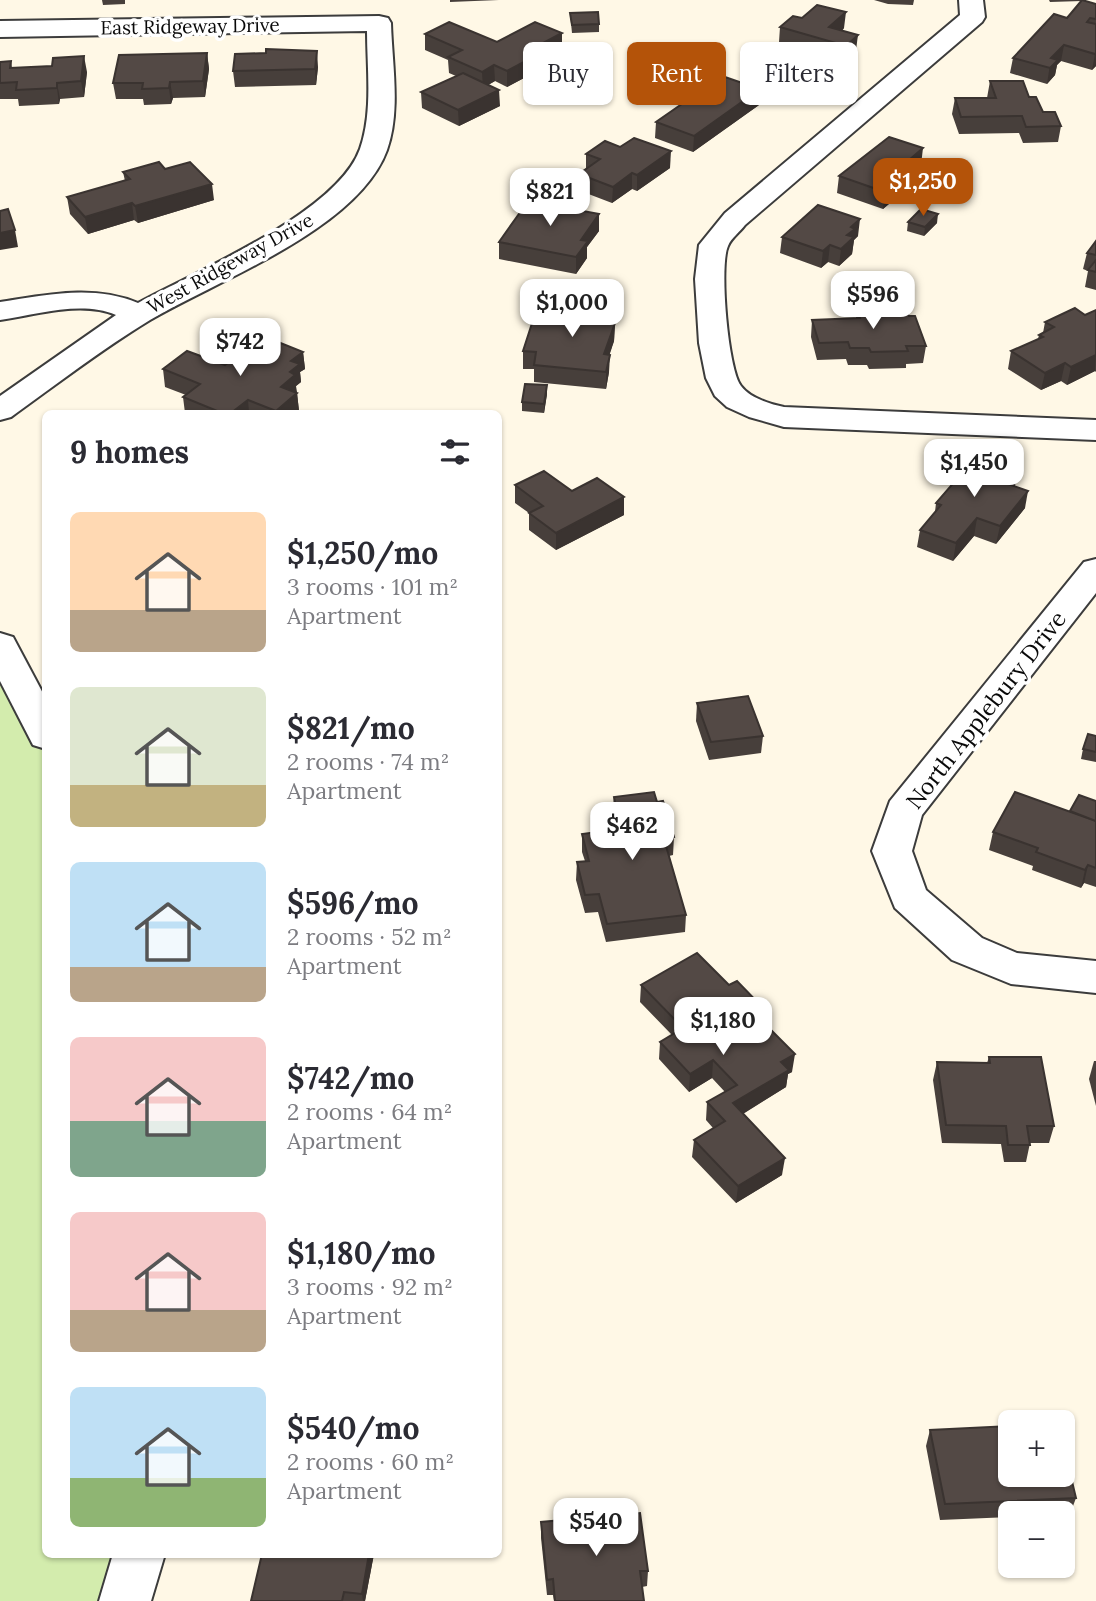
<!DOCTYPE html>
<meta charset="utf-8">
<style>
body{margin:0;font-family:Lora,serif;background:#f7f7f7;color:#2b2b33;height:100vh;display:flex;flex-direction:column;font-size:26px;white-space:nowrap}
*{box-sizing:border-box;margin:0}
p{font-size:23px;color:#7c7c81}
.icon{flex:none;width:38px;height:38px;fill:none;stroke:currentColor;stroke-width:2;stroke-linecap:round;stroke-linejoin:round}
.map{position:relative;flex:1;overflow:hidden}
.drawer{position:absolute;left:42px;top:410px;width:460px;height:1148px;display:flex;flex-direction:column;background:#fff;border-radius:10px;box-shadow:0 2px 5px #0004}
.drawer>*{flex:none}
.hud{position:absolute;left:523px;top:42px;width:467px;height:63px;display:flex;gap:14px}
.tools{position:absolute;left:998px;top:1410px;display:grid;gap:14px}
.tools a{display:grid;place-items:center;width:77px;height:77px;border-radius:10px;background:#fff;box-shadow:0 2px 5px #0004;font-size:35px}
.price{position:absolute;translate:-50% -60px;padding:0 16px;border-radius:14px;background:#fff;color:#222;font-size:23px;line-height:46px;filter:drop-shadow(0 2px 4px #0008)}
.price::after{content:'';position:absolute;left:50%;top:42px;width:21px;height:16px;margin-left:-10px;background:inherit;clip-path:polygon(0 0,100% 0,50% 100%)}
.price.active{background:#b45309;color:#fff}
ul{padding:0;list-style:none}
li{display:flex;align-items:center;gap:21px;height:175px;padding:0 28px}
li span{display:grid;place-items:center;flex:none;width:196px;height:140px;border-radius:10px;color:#555}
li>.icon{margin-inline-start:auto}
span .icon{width:84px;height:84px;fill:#fffc;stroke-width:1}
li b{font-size:30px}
h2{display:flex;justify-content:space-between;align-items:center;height:84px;padding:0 28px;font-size:30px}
.chip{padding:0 24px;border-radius:10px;background:#fff;box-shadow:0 2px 5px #0004;font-size:24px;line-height:63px}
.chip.active{background:#b45309;color:#fff}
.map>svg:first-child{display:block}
</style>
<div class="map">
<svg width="1096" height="1601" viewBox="0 0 1096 1601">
<rect width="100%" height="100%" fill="#fff8e6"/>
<!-- green -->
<path fill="#d3ecad" d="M 0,645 L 45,736 L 46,1554 L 139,1554 L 125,1601 L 0,1601 Z"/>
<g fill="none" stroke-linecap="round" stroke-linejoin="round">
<!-- minor casing -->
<g stroke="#3c3c3c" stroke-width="4">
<g id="minor">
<path d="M 959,0 L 983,0 L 985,17 L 982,22 L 745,225 C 740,232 731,238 728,246 C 719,265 728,370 741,386 C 750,398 770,404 784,407 L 1096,420 L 1096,440 L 784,427 L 749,417 L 727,407 L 715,396 L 706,378 L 699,343 L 695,279 L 699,245 L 725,213 L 960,15 Z"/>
<path d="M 379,16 L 388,18 L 391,23 C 392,63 401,111 387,150 C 358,229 220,279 150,320 C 102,349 57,384 11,417 L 0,420 L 0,396 L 116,315 C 81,300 36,315 0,320 L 0,302 C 46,295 93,284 138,303 C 197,271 337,213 360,149 C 373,112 367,69 367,31 L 0,37 L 0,21 Z"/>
<path d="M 1096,559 L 1096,593 L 922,815 L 912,851 L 926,890 L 982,938 L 1017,953 L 1096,961 L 1096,993 L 1011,984 L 952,960 L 895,908 L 872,851 L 890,801 L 1084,562 Z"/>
<path d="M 0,633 L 13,637 L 46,699 L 46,749 L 33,745 L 0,681 Z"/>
<path d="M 113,1554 L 165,1554 L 151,1601 L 99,1601 Z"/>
</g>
</g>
<!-- minor -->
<use href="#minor" fill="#fff" fill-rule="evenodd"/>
</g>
<!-- wall -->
<g fill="#473f3b">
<path d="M 102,0 L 125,0 L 125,4 L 103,5 Z"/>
<path d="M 450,0 L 499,0 L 450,2 Z"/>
<path d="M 874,0 L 914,0 L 913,5 L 888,4 Z"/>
<path d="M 1049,0 L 1083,0 L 1096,4 L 1096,66 L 1092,70 L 1061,61 L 1057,65 L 1055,75 L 1047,84 L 1010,73 L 1013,58 L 1067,18 L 1082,1 L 1050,2 Z"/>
<path d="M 570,13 L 599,24 L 599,32 L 572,33 Z"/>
<path d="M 780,27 L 844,28 L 842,31 L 856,50 L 844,62 L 779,42 Z"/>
<path d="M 562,33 L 562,49 L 539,61 L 539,70 L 507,87 L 495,81 L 488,85 L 500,106 L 459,126 L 422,108 L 421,92 L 456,76 L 449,73 L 448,60 L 425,50 L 425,34 L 497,42 Z"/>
<path d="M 207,53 L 209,69 L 205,97 L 173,98 L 171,104 L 144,105 L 143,99 L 116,99 L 113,83 Z"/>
<path d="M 11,61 L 12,68 L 87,72 L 84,97 L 60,99 L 59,104 L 19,106 L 18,99 L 0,99 L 0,62 Z"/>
<path d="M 318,67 L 316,85 L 235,87 L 233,71 Z"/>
<path d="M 990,81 L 1029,97 L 1043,112 L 1061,126 L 1058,142 L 1023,143 L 1019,133 L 959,134 L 952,114 L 955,98 L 987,98 Z"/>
<path d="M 759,105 L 693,152 L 655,138 L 656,122 Z"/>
<path d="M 620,147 L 670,168 L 637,191 L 632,189 L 612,203 L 578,190 L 579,174 L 586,169 L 586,154 Z"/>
<path d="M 921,165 L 918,167 L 916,181 L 883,209 L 837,193 L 839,176 Z"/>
<path d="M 165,169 L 214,200 L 138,223 L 134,220 L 88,234 L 70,214 L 67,197 L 125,181 L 123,172 Z"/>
<path d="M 563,204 L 563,207 L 599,214 L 599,231 L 587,247 L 587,258 L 576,274 L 499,259 L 499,242 Z"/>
<path d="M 908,222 L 937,223 L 924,236 L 907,231 Z"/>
<path d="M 858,236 L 854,240 L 852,254 L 839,266 L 828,262 L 821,268 L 780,253 L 782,237 Z"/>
<path d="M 1096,241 L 1096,290 L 1085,287 L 1088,271 L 1083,269 L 1087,253 Z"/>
<path d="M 857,309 L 926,346 L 923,363 L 906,364 L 906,368 L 869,369 L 867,365 L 848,365 L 846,359 L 817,360 L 811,337 L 812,320 L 856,318 Z"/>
<path d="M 1096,310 L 1096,372 L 1095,371 L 1067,385 L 1061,381 L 1041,390 L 1008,369 L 1011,351 L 1038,339 L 1039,335 L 1043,333 L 1045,322 L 1085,315 Z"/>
<path d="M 606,323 L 615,323 L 614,341 L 609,355 L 609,372 L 606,389 L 534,382 L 534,369 L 523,369 L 523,351 Z"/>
<path d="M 303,352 L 305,369 L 300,372 L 301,382 L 296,386 L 296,393 L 297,393 L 299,411 L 296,413 L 185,413 L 183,397 L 186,395 L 165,387 L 163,369 L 225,365 L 245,356 Z"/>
<path d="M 547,394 L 544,413 L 522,411 L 522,402 Z"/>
<path d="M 952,468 L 1017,473 L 1015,486 L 1025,508 L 996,544 L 974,536 L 953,561 L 917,547 L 920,530 L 935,512 L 936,503 L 951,486 L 950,485 Z"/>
<path d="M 515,485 L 572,491 L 624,497 L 624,515 L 556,550 L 529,530 L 529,513 L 515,503 Z"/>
<path d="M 697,703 L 763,736 L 761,753 L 709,760 L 696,721 Z"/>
<path d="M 1096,736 L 1096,762 L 1081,759 L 1083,749 Z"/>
<path d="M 614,797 L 657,802 L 674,837 L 673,855 L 669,856 L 686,915 L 685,932 L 606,942 L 598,912 L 585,913 L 576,880 L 577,862 L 585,861 L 582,852 L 582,834 L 601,831 L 600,827 L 600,810 L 613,808 Z"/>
<path d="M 1096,801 L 1096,887 L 1084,883 L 1081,888 L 1032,870 L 1033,866 L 989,850 L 993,832 L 1070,811 Z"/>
<path d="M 641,985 L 729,985 L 770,1015 L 769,1028 L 792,1072 L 788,1074 L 786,1087 L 743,1114 L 782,1175 L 736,1203 L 692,1157 L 694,1140 L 713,1128 L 706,1120 L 707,1102 L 725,1092 L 712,1078 L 689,1092 L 659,1059 L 660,1042 L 672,1035 L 640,1002 Z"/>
<path d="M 989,1057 L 1054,1126 L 1049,1143 L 1030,1143 L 1026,1162 L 1004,1162 L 1001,1144 L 942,1143 L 933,1080 L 937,1062 L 987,1063 Z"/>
<path d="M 1094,1061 L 1096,1061 L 1096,1106 L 1089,1079 Z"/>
<path d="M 930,1430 L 1076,1498 L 1070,1514 L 1010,1514 L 1010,1517 L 940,1520 L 926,1446 Z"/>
<path d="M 541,1522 L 648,1571 L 647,1586 L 642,1587 L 644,1601 L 554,1601 L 553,1595 L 547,1595 L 541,1538 Z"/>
<path d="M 262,1554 L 374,1554 L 365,1601 L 251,1601 Z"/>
</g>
<!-- shaded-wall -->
<g fill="#3a3330">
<path d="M 846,12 L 844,28 L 830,41 L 829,27 Z"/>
<path d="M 562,33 L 562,49 L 539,61 L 539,70 L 507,87 L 507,71 L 530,50 Z"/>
<path d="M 858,35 L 856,50 L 844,62 L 846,46 Z"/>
<path d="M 1064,45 L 1061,61 L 1057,65 L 1055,75 L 1047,84 L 1051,58 Z"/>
<path d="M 317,51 L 318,67 L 316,85 L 315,69 Z"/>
<path d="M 207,53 L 209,69 L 205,97 L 203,81 Z"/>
<path d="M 1096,53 L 1096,66 L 1092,70 L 1095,54 Z"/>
<path d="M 84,56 L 87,72 L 84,97 L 81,81 Z"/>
<path d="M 494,65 L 495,81 L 483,88 L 482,72 Z"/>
<path d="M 170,82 L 173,98 L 171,104 L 169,88 Z"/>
<path d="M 57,83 L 60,99 L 59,104 L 57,88 Z"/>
<path d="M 760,89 L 759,105 L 693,152 L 694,136 Z"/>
<path d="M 499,90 L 500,106 L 459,126 L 458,110 Z"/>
<path d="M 923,148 L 921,165 L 918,167 L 916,181 L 883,209 L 885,192 L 908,161 Z"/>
<path d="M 671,151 L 670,168 L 637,191 L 637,175 Z"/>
<path d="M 632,173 L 632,189 L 612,203 L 613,187 Z"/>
<path d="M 212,184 L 214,200 L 138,223 L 135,206 Z"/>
<path d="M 132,203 L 134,220 L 88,234 L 85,217 Z"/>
<path d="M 599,214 L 599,231 L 587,247 L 587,258 L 576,274 L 576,257 L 581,240 Z"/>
<path d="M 938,214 L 937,223 L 924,236 L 925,227 Z"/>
<path d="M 860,219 L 858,236 L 854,240 L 852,254 L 839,266 L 841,249 L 851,227 Z"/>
<path d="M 15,230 L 18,247 L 0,250 L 0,233 Z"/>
<path d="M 830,245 L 828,262 L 821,268 L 823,251 Z"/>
<path d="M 606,307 L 606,324 L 602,322 Z"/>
<path d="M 615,323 L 614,341 L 604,372 L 604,354 Z"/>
<path d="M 303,352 L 305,369 L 300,372 L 301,382 L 296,386 L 297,392 L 282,404 L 281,387 L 291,361 Z"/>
<path d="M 610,355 L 609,372 L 606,389 L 606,372 Z"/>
<path d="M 1096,355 L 1095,371 L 1067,385 L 1071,367 Z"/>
<path d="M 1065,363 L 1061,381 L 1041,390 L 1045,373 Z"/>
<path d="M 547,385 L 547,394 L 544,413 L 544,404 Z"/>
<path d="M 297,393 L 299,411 L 296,413 L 276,413 L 276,411 Z"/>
<path d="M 248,400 L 249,413 L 231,413 Z"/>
<path d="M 1017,473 L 1014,490 L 1008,484 Z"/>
<path d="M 1028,491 L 1025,508 L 996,544 L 1000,526 Z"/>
<path d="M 624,497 L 624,515 L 556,550 L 556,533 Z"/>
<path d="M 977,518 L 974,536 L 953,561 L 956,543 Z"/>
<path d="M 1088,865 L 1084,883 L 1081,888 L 1085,870 Z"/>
<path d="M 770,1015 L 768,1033 L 761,1020 Z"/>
<path d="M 795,1054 L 792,1072 L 788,1074 L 786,1087 L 731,1121 L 733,1103 L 781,1062 Z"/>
<path d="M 713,1060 L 712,1078 L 689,1092 L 690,1074 Z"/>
<path d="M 785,1158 L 782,1175 L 736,1203 L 738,1186 Z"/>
<path d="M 369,1554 L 374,1554 L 365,1601 L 363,1601 L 362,1594 Z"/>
</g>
<!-- building -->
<g fill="#534945" stroke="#3a3330" stroke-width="2">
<path d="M 1082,0 L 1096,4 L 1096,19 L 1090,18 L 1087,22 L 1096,24 L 1096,53 L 1095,54 L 1064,45 L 1051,58 L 1058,60 L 1050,68 L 1013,58 L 1054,14 L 1067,18 Z"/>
<path d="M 817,5 L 846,12 L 829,27 L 858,35 L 846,46 L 780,27 L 793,16 L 802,18 Z"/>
<path d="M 598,12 L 599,24 L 572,25 L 570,13 Z"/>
<path d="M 449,22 L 497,42 L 535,22 L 562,33 L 530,50 L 539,54 L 507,71 L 494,65 L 482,72 L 448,57 L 462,50 L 425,34 Z"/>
<path d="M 266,49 L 317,51 L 315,69 L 233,71 L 235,54 L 266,53 Z"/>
<path d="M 207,53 L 203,81 L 170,82 L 169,88 L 142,89 L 143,83 L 113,83 L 119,55 Z"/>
<path d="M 84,56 L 81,81 L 57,83 L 57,88 L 16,90 L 17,82 L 0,83 L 0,62 L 11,61 L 10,68 L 52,66 L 53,58 Z"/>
<path d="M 463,73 L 499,90 L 458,110 L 421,92 Z"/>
<path d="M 722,76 L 760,89 L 694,136 L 656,122 Z"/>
<path d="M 990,81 L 1023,81 L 1029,97 L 1036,97 L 1043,112 L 1055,112 L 1061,126 L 1026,127 L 1022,116 L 961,117 L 955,98 L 996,98 Z"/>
<path d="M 889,137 L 923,148 L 908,161 L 918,165 L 885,192 L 839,176 Z"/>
<path d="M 634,138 L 671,151 L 637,175 L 632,173 L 613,187 L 579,174 L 600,159 L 586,154 L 605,141 L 620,147 Z"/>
<path d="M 159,162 L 165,169 L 190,162 L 212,184 L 135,206 L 132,203 L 85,217 L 67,197 L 130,179 L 123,172 Z"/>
<path d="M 531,197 L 563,204 L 561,207 L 599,214 L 581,240 L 588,241 L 576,257 L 499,242 Z"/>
<path d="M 818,205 L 860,219 L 851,227 L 855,229 L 847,235 L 854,237 L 841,249 L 830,245 L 823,251 L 782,237 Z"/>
<path d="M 8,209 L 15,230 L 0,233 L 0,211 Z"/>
<path d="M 921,209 L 938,214 L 925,227 L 908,222 Z"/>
<path d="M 1096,241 L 1096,255 L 1087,253 Z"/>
<path d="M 1096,260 L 1096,272 L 1088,270 Z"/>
<path d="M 565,303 L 606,307 L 602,322 L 615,323 L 604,354 L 610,355 L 606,372 L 534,365 L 536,352 L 523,351 L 534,317 L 561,319 Z"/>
<path d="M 903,308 L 909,316 L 915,316 L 926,346 L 906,346 L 908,351 L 871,352 L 869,348 L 850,348 L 848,342 L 819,343 L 812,320 L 860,318 L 857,309 Z"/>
<path d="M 1075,308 L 1085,315 L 1096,310 L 1096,355 L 1071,367 L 1065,363 L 1045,373 L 1011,351 L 1043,337 L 1039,335 L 1054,327 L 1045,322 Z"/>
<path d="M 268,338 L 303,352 L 291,361 L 300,364 L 290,372 L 295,375 L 281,387 L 297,393 L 276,411 L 248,400 L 231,413 L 222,413 L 183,397 L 200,384 L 163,369 L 187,351 L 225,365 L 240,353 L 245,356 Z"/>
<path d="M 525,384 L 547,385 L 544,404 L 522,402 Z"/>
<path d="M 965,454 L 1017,473 L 1008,484 L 1028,491 L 1000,526 L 977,518 L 956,543 L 920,530 L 941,505 L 936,503 L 963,472 L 952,468 Z"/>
<path d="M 544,471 L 572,491 L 597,478 L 624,497 L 556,533 L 529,513 L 543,506 L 515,485 Z"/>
<path d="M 748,696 L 763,736 L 711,742 L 697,703 Z"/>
<path d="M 1088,734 L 1096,736 L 1096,752 L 1083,749 Z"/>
<path d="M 654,792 L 657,802 L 663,801 L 674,837 L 664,839 L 686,915 L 607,924 L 599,894 L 585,895 L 577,862 L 589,861 L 582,834 L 605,831 L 600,810 L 616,808 L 614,797 Z"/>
<path d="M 1015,792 L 1096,821 L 1096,868 L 1088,865 L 1085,870 L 1036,852 L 1038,848 L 993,832 Z"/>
<path d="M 1079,795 L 1096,801 L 1096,821 L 1070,811 Z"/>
<path d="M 697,953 L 729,985 L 737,981 L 770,1015 L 761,1020 L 795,1054 L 781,1062 L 789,1070 L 733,1103 L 785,1158 L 738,1186 L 694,1140 L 725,1121 L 707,1102 L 737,1085 L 713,1060 L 690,1074 L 660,1042 L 683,1028 L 641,985 Z"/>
<path d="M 989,1057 L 1041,1057 L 1054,1126 L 1027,1126 L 1030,1145 L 1008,1145 L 1006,1126 L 946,1125 L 937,1062 L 990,1063 Z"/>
<path d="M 1010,1426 L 1010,1475 L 1062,1475 L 1062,1440 L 1076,1498 L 945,1504 L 930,1430 Z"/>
<path d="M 640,1513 L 648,1571 L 640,1571 L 644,1601 L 555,1601 L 553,1579 L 547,1580 L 541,1522 Z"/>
<path d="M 262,1554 L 369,1554 L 362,1594 L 344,1592 L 342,1601 L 251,1601 Z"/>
</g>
<g text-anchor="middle" stroke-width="7" stroke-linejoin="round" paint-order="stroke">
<!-- far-street labels -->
<g font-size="19" fill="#090909" stroke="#fff">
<text transform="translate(190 26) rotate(-1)" y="7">East Ridgeway Drive</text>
<text transform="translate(230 263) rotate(-29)" y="7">West Ridgeway Drive</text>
</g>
<!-- street labels -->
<g font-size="23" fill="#090909" stroke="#fff">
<text transform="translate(986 710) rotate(-52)" y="8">North Applebury Drive</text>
</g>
</g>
</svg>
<div class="tools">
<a>+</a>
<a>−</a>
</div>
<b class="price active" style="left:923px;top:218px">$1,250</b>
<b class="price" style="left:550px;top:228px">$821</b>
<b class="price" style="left:873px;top:331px">$596</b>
<b class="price" style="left:572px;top:339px">$1,000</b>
<b class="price" style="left:240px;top:378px">$742</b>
<b class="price" style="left:974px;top:499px">$1,450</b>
<b class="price" style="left:632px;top:862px">$462</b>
<b class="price" style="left:723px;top:1057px">$1,180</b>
<b class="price" style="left:596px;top:1558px">$540</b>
<div class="hud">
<a class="chip">Buy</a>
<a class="chip active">Rent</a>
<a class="chip">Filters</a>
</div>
<section class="drawer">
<h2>9 homes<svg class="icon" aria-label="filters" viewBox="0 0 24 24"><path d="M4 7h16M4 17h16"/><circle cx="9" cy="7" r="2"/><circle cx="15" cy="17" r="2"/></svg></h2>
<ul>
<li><span style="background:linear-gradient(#ffd9b3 70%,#b9a48a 0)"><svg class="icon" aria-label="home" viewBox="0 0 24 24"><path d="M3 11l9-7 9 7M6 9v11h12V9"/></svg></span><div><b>$1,250/mo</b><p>3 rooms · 101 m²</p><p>Apartment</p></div></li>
<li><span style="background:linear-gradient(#dfe7d0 70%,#c2b280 0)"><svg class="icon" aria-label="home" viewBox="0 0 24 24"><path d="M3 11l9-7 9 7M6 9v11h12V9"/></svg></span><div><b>$821/mo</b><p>2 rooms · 74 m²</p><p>Apartment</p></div></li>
<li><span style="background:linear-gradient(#bfe0f5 75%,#b9a48a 0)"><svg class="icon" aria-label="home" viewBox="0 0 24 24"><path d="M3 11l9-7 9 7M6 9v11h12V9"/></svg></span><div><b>$596/mo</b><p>2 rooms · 52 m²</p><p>Apartment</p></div></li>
<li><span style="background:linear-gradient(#f6c9c9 60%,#7fa58c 0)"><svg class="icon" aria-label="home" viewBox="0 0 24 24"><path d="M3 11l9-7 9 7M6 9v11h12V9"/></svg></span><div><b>$742/mo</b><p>2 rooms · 64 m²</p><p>Apartment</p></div></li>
<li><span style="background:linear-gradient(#f6c9c9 70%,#b9a48a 0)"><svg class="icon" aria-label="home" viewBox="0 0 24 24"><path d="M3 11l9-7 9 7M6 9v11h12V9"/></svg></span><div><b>$1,180/mo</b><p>3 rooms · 92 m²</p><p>Apartment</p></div></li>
<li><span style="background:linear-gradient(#bfe0f5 65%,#8fb573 0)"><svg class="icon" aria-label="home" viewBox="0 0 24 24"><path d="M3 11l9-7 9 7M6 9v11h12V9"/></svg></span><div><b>$540/mo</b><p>2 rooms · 60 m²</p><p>Apartment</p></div></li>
</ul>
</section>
</div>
